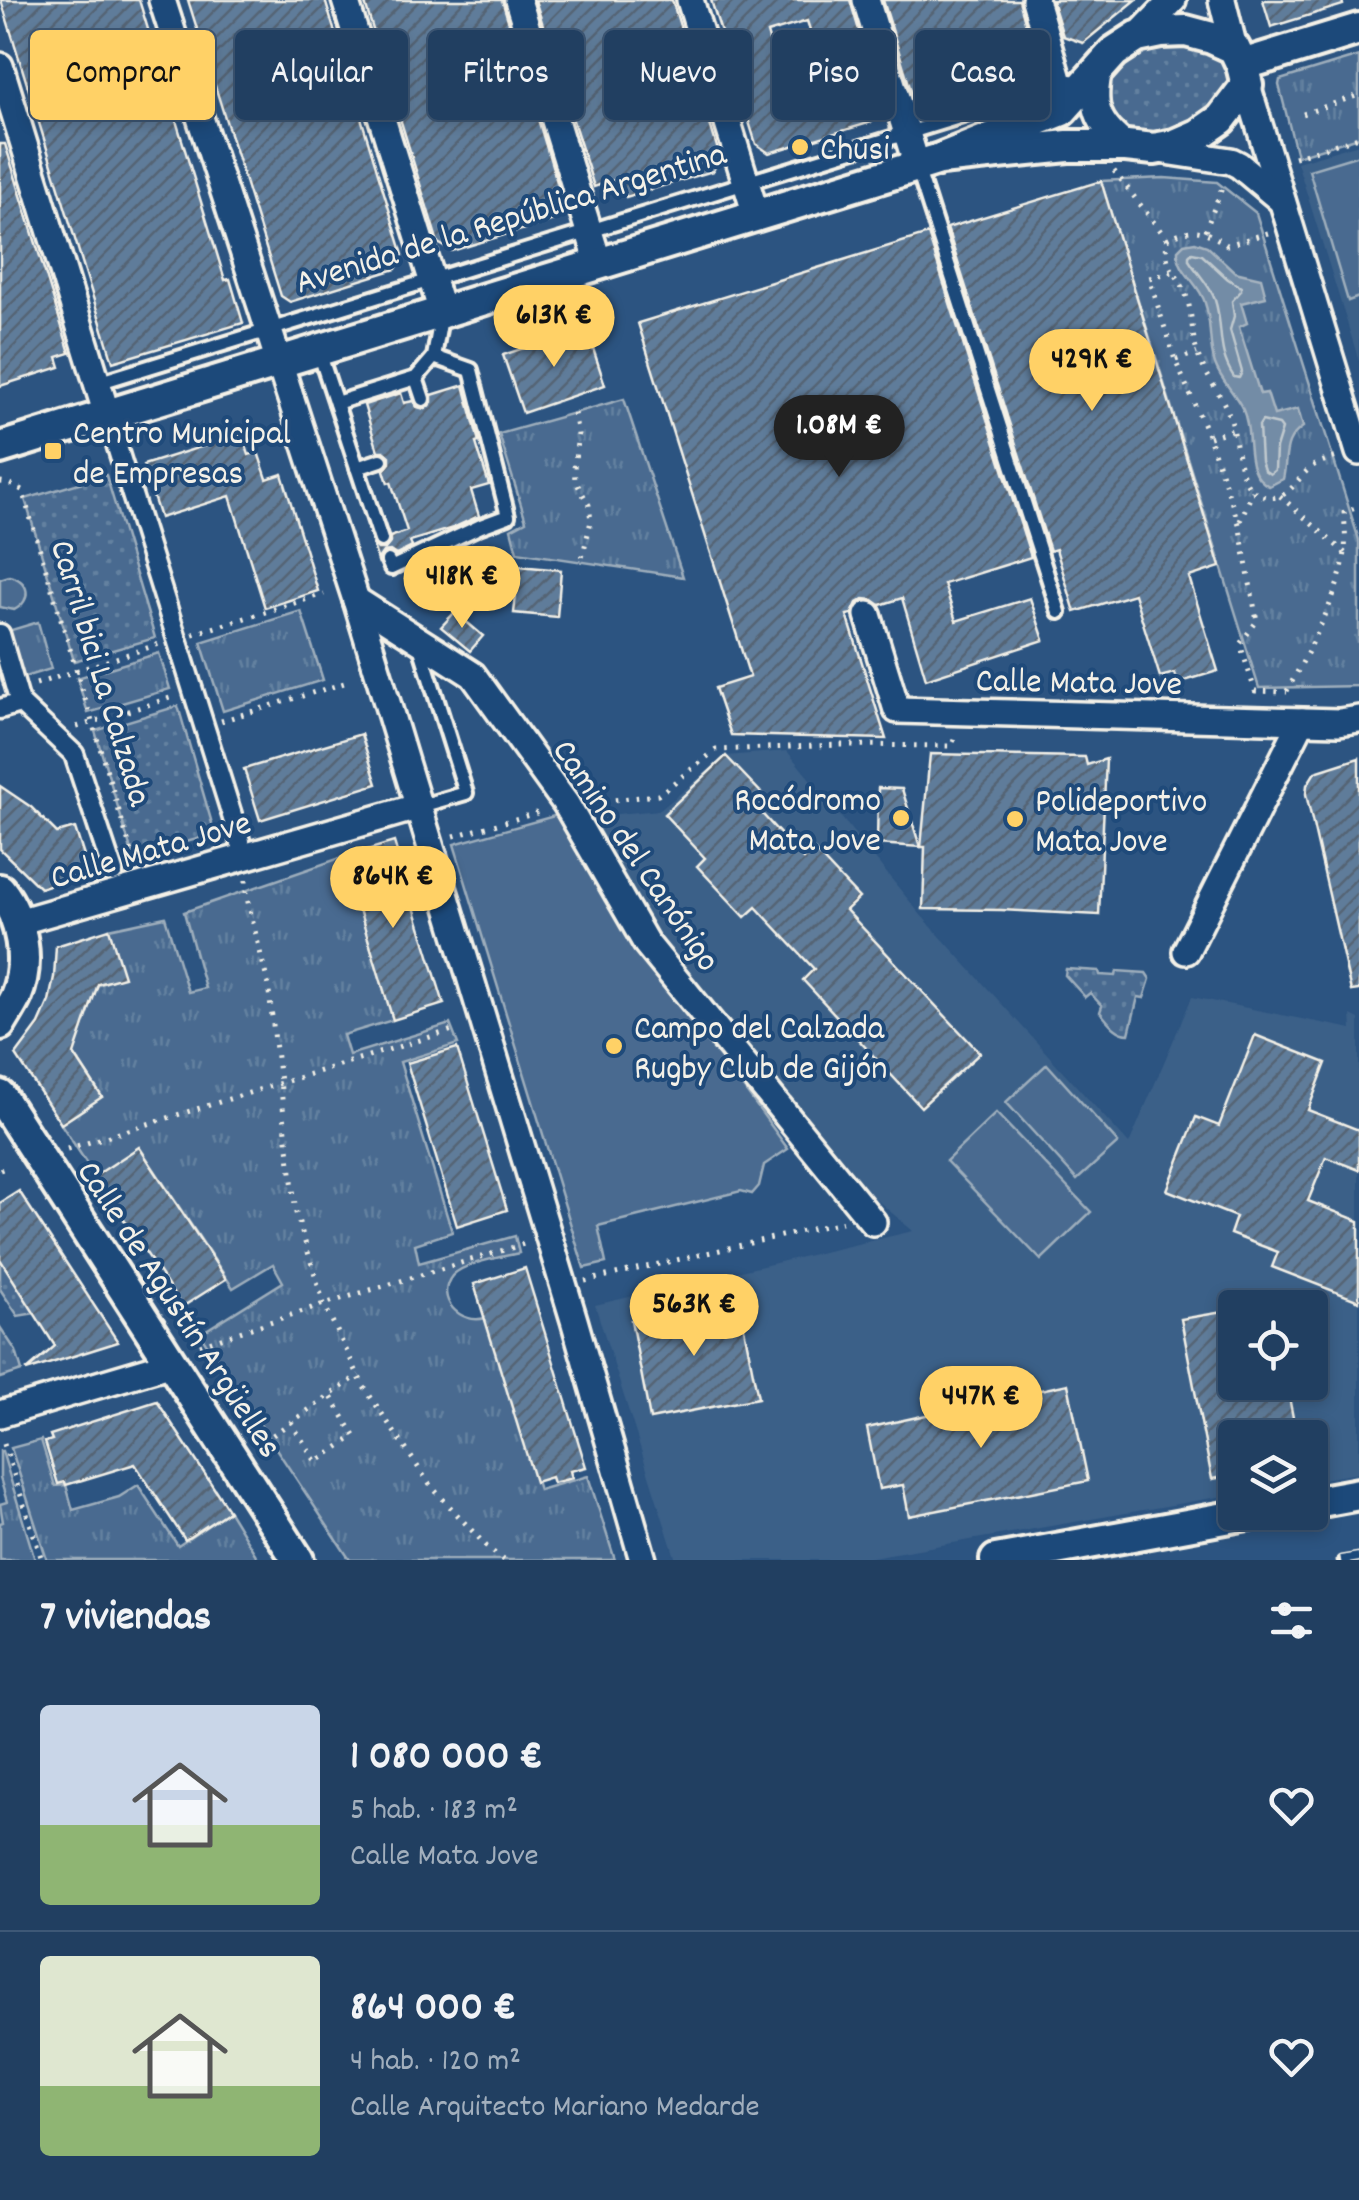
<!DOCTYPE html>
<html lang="es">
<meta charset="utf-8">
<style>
body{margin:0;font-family:Dekko,sans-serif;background:#2d4a6a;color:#f1f3f6;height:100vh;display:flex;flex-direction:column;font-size:38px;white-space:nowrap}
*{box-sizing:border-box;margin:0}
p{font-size:32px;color:#a2afbd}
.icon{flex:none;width:55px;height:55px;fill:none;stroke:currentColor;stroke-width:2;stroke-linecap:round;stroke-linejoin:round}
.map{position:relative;height:1560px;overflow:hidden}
.details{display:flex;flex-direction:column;background:#213f61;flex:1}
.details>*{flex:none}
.hud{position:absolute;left:30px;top:30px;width:1300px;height:90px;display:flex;gap:20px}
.buttons{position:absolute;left:1218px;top:1290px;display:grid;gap:20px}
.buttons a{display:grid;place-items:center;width:110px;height:110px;border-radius:10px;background:#213f61;box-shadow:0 5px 15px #0003,0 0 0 2px #3e5876;font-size:50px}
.price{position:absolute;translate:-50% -85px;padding:0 22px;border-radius:35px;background:#ffd166;color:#111;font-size:32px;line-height:65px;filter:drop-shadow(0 2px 5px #0008)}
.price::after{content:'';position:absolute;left:50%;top:60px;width:30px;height:22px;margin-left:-15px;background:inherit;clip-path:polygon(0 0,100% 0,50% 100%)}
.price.selected{background:#222;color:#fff}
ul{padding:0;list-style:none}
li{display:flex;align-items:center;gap:30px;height:250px;padding:0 40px}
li+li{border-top:2px solid #3e5876}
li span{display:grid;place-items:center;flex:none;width:280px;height:200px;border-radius:10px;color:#555}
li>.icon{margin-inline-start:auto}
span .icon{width:120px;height:120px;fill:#fffc;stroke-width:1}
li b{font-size:42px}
h2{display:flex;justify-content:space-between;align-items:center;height:120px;padding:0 40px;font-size:42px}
.tag{padding:0 35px;border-radius:10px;background:#213f61;box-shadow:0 5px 15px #0003,0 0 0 2px #3e5876;font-size:35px;line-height:90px}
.tag.selected{background:#ffd166;color:#111}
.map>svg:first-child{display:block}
</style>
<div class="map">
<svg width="1359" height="1560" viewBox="0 0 1359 1560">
<defs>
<pattern id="grass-dots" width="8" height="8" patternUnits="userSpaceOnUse" patternTransform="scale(2.5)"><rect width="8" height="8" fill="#496b90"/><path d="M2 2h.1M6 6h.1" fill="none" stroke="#6481a0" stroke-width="1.8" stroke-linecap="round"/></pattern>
<pattern id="park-tufts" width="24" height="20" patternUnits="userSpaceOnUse" patternTransform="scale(2.5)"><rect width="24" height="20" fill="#496b90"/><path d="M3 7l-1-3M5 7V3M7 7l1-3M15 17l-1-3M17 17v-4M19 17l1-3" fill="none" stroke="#6481a0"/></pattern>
<pattern id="building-hatch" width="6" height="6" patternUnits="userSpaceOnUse" patternTransform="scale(2.5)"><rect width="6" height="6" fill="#5e7b9a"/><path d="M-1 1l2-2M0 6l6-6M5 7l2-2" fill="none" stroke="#556474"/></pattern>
</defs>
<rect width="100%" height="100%" fill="#2c5481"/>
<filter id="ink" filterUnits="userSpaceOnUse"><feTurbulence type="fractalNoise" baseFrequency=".01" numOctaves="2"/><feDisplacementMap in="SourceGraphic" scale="20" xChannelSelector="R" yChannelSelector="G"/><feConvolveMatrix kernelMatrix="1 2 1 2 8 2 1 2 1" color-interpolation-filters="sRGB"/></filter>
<g filter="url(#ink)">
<!-- built -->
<g fill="#3b6088" fill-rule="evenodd">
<path d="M 1359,144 L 1359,361 L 1297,162 Z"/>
<path d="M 787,751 L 920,914 L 1129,1144 L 1192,997 L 1352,1029 L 1351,1015 L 1359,1019 L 1359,1473 L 1310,1481 L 1310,1438 L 1235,1438 L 1235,1494 L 855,1560 L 676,1560 L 595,1305 L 913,1231 L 864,1189 L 653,936 L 585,817 L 660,810 L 726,756 ZM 1235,1308 L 1310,1308 L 1310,1382 L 1235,1382 Z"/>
</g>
<!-- grass -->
<g fill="url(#grass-dots)" stroke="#9eaebc" stroke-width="2.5">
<path d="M 1172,41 C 1184,44 1199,45 1210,50 C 1214,52 1217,57 1221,60 C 1235,77 1225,92 1213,107 C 1207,112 1203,119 1196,122 C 1175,133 1145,140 1123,127 C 1115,123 1107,111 1106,103 C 1102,67 1143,47 1172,41 Z"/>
<path d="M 106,475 L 155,638 L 74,661 L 25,499 Z"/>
<path d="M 178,706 L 215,834 L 133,857 L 95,731 Z"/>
<path d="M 1066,969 L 1099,971 L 1100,975 L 1116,976 L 1117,971 L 1146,973 L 1150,979 L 1144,998 L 1138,997 L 1129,1034 C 1116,1034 1108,1021 1100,1012 L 1102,1006 L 1090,993 L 1085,997 L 1065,975 Z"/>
<path d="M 0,1259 L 35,1313 L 18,1316 L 0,1289 Z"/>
<path d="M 0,1327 L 16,1351 L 22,1371 L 0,1378 Z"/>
</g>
<!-- park -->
<g fill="url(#park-tufts)" stroke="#9eaebc" stroke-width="2.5">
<path d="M 1359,56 L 1359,137 L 1297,156 L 1279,85 L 1280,80 Z"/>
<path d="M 1164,178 L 1217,182 L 1256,213 L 1359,540 L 1359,686 L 1259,688 L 1101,181 Z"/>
<path d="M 624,399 L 683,577 L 517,552 L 511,529 L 526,521 L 499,434 Z"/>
<path d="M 9,576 C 30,580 33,601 14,610 L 0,607 L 0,579 Z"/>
<path d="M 301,611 L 323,680 L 223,711 L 201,642 Z"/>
<path d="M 38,622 L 51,669 L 21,678 L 8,631 Z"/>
<path d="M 159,653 L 170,689 L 88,713 L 77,678 Z"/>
<path d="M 343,857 L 393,1020 L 343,1035 L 349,1055 L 450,1024 L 458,1044 L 400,1062 L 452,1232 L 415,1244 L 419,1263 L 515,1236 L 519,1253 C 503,1257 462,1263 452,1276 C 434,1299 461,1325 485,1318 L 539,1490 L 588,1476 L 615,1560 L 350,1560 L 200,1334 L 283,1282 L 273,1264 L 233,1288 L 140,1148 L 95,1176 L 61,1124 L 102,1097 L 72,1051 L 82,1030 L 96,986 L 123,976 L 109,929 L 165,917 L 188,992 L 205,988 L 184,912 Z"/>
<path d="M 41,1440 L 55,1486 L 66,1485 L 73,1510 L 119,1497 L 138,1485 L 178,1546 L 229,1511 L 257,1557 L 252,1560 L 47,1560 L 11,1448 Z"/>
<path d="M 0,1451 L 2,1451 L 35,1560 L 0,1560 L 0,1523 L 3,1522 L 0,1504 L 7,1502 L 0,1478 Z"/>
</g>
<!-- garden -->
<g fill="#496b90" stroke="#9eaebc" stroke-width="2.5">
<path d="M 1359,155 L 1359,297 L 1348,301 L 1309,170 Z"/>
<path d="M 565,813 L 638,943 L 788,1149 L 764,1165 L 759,1186 L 752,1194 L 741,1191 L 598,1226 L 606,1263 L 584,1268 L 454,844 Z"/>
<path d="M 1047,1064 L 1118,1143 L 1077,1180 L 1006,1102 Z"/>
<path d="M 996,1113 L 1091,1212 L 1041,1260 L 946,1161 Z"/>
</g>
<!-- water -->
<path fill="#738ca6" stroke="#a7b4c0" stroke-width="2.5" d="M 1195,242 L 1207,246 L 1235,272 L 1261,278 L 1266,297 L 1241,303 L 1247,323 L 1239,327 L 1260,394 L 1267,393 L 1274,415 L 1298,409 L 1303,427 C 1282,441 1288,457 1283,479 L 1269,486 C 1241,472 1255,437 1243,410 C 1236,394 1221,381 1215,364 C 1208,344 1212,322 1205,303 C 1199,282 1177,272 1178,250 L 1184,244 Z"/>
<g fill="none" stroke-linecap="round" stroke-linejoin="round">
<!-- shore -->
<g stroke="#c0c9ce" stroke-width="2.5">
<path d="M 1192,253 L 1202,255 L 1228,279 L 1241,287 L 1241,291 L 1232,301 L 1234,316 L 1230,330 L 1242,372 L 1239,378 L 1234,377 C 1216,350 1224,328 1215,300 C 1210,285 1197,273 1189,260 L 1189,256 Z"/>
<path d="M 1262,421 L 1279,425 L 1282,429 L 1276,448 L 1275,470 L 1270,474 L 1264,470 L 1261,461 L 1259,426 Z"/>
</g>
</g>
<!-- building -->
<g fill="url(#building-hatch)" stroke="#f4f1e8" stroke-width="2.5" fill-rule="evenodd">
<path d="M 1,0 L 139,0 L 225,280 L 230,279 L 243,323 L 113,362 Z"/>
<path d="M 188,0 L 325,0 L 403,255 L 396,269 L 290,302 L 281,296 Z"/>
<path d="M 364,0 L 502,0 L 563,202 L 554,220 L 452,251 L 438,243 Z"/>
<path d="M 535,0 L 672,0 L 720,157 L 713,171 L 626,197 L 620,178 L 594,187 Z"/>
<path d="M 711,0 L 850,0 L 881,105 L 872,122 L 769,153 L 756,144 ZM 807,21 L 831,94 L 794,105 L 783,69 L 778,71 L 767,33 Z"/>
<path d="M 883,0 L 1019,0 L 1037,64 L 1033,73 L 929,105 L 913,97 Z"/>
<path d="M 1052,0 L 1136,0 L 1083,43 L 1063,36 Z"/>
<path d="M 1263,0 L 1342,0 L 1343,5 L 1271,27 Z"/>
<path d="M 0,144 L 5,144 L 70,353 L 57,357 L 60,367 L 0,386 Z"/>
<path d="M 1101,181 L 1220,567 L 1189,577 L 1218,671 L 1178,683 L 1175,673 L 1160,677 L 1134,594 L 1075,612 L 1056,549 L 1050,551 L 947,228 Z"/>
<path d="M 928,234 L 1031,557 L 944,584 L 956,621 L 1030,598 L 1044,640 L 926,679 L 902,598 L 880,605 L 873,600 L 864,599 L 857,603 L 852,614 L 847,615 L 886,739 L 731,735 L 715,688 L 750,677 L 638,323 Z"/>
<path d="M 586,327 L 605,385 L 523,413 L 503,355 Z"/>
<path d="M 464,385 L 479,442 L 476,443 L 489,485 L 471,490 L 479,516 L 453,528 L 410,541 L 412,547 L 396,555 L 390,551 L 383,552 L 378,559 L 379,564 L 372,543 L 378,549 L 385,549 L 390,543 L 390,537 L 407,531 L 391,482 L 388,483 L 384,470 L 390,463 L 390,456 L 384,451 L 378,451 L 364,405 L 401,393 L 404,403 L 413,401 L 417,407 L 425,409 L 432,402 L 432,395 Z"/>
<path d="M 242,434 L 249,455 L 258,452 L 267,479 L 282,474 L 318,591 L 265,608 L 230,496 L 160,518 L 143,465 Z"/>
<path d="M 519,566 L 561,570 L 557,617 L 514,613 Z"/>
<path d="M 455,612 L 483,636 L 470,651 L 441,627 Z"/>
<path d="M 361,734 L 377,784 L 260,820 L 244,769 Z"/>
<path d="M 930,754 L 1085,757 L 1087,765 L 1106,759 L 1099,915 L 1001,910 L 923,909 L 925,847 L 921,847 Z"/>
<path d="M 726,756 L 766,798 L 756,807 L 803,859 L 813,849 L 859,898 L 846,910 L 980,1053 L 921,1107 L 803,980 L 814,969 L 756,907 L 745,917 L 697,866 L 705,858 L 664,814 Z"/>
<path d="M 1359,758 L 1359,990 L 1351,991 L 1306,794 L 1307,785 L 1315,772 Z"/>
<path d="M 0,786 L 31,807 L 57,833 L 75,828 L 89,872 L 40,888 L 0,849 Z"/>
<path d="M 878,788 L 902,789 L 920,847 L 877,844 Z"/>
<path d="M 394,842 L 444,1004 L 393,1020 L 343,857 Z"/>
<path d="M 109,929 L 124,977 L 98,984 L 74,1054 L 102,1097 L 61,1124 L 16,1055 L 39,1024 L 49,1001 L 54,977 L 56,946 Z"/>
<path d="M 1255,1035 L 1326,1063 L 1308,1110 L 1359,1130 L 1359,1170 L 1326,1157 L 1308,1201 L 1359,1221 L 1359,1301 L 1272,1267 L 1278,1252 L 1230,1234 L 1236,1217 L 1167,1190 L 1196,1117 L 1219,1126 Z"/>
<path d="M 457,1048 L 507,1210 L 457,1226 L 407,1063 Z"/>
<path d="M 139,1147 L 226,1279 L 182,1307 L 95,1176 Z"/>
<path d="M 19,1191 L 78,1281 L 118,1342 L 26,1371 L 55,1346 L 0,1259 L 0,1203 Z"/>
<path d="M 525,1268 L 586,1467 L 570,1471 L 572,1478 L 553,1483 L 551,1477 L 535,1482 L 474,1284 Z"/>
<path d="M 738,1298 L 758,1398 L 650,1419 L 631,1320 Z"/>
<path d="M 1235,1310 L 1235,1382 L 1286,1382 L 1297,1438 L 1235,1438 L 1235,1475 L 1212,1479 L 1181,1319 Z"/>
<path d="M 1068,1384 L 1088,1481 L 909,1516 L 903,1485 L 879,1489 L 867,1428 Z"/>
<path d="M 157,1401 L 229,1511 L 185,1540 L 135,1464 L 66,1485 L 65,1482 L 58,1484 L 45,1442 L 52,1440 L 50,1435 Z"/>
</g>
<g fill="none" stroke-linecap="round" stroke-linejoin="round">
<!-- service casing -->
<g stroke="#f4f1e8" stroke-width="20">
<g id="service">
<path d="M 917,167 L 1059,612"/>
<path d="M 319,352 L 381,540"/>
<path d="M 416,378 L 423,399"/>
<path d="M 97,383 L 1060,86"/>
<path d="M 336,403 L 416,378 L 434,357 L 442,312"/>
<path d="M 357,468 L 381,460"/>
<path d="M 388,561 L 391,568 L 481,526 L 508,516 L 471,370 L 434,357"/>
<path d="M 417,807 L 466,793 L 419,643"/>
</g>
</g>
<!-- pedestrian casing -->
<g stroke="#f4f1e8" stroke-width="25">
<g id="pedestrian">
<path d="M 113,434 L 240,841"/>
<path d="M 0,634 L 20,703 L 74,754 L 113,872"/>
<path d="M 0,709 L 20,703"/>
</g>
</g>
<!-- minor casing -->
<g stroke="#f4f1e8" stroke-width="32">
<g id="minor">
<path d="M 162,0 L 356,600 L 574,1320 L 643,1560"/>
<path d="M 345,0 L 442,312"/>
<path d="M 518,0 L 599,264"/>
<path d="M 690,0 L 756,215"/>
<path d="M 866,0 L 917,166"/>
<path d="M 1035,0 L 1060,86 L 1081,89"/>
<path d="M 1222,0 L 1234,48"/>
<path d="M 1137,37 L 1173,0"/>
<path d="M 0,66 L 107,415"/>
<path d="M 1099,69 C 1091,106 1096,123 1126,146"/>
<path d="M 1247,85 L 1359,452"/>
<path d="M 1159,150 L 1231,161 L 1239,165 L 1282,201"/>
<path d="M 356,600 L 473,675 L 566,804 L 646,943 L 873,1222"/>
<path d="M 868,615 L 897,710 L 1339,722 L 1359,719"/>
<path d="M 18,922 L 417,807"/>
<path d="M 1186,951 L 1302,721"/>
<path d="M 0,1414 L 172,1363"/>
</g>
</g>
<!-- tertiary casing -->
<g stroke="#f4f1e8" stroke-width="38">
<g id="tertiary">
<path d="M 1242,65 L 1359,29"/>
<path d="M 0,448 L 940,159 L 1062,110 L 1114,52 L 1137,37 L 1161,32 L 1186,31 L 1212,38 L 1234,48 L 1242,65 L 1247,85 L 1221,119 L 1198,135 L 1175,145 L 1154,149 L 1126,146 L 1068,146 L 940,159"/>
<path d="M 0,890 C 22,918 30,962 16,996 C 12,1005 5,1015 0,1024"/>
<path d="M 0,1096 L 298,1560"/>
<path d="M 1310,1503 L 1359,1494"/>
<path d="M 996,1560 L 1258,1512"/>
</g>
</g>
<!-- path -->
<g stroke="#f4f1e8" stroke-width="5" stroke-dasharray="2.5 8" stroke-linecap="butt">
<path d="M 1303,114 L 1359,95"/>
<path d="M 1294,157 L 1359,137"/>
<path d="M 1114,171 L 1167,239"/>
<path d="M 1205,231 L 1224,183"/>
<path d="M 1268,233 L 1227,245 C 1204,229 1192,226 1167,239 C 1163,270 1178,270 1186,295 C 1193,314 1191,336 1198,355 C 1205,375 1219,391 1227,410 C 1237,431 1235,456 1244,477 C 1248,487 1255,495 1266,497 C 1288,501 1295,481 1309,469 C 1317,462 1327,460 1337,457"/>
<path d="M 1172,272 L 1149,278 L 1175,360 L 1209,437 L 1239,524 L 1257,621 L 1240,644 L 1255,691 L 1287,692"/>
<path d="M 1176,360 L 1197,353"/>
<path d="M 574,413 L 578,434 L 574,468 L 575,480 L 589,505 L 591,521 L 581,562"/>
<path d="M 1209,437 L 1233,430"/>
<path d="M 0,482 L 8,483 L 22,490 L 132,854"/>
<path d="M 1280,496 L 1345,553"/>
<path d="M 1240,521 L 1253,491"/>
<path d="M 193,634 L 324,594"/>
<path d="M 36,684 L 159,644"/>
<path d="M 1287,691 C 1307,654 1340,594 1345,552 C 1346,539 1345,525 1344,512 L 1359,507"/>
<path d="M 221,721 L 351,681"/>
<path d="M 77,727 L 176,696"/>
<path d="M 594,802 L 658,795 L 716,750 L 841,745 L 952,746 L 955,736"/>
<path d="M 454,836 L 544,811"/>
<path d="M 246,880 L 246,894 L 268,984 L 296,1213 L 324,1304 L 364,1387 L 430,1485 L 488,1548 L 503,1560"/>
<path d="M 67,1149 L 456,1029"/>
<path d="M 0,1170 L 9,1167"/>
<path d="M 585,1281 L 842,1222"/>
<path d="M 200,1345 L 324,1304 L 524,1244"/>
<path d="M 291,1422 L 316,1462 L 355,1436 L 330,1395"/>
<path d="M 264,1441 L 359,1375"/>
<path d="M 4,1444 L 42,1560"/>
</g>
<!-- service -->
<use href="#service" stroke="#1f4a7a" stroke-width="12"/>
<!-- pedestrian -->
<use href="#pedestrian" stroke="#1f4a7a" stroke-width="18"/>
<!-- minor -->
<use href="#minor" stroke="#1f4a7a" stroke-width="25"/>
<!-- tertiary -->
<use href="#tertiary" stroke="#1f4a7a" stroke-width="30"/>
<!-- rail casing -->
<g stroke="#f4f1e8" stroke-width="11">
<path id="rail" d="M 1341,1560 L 1359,1557"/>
</g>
<!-- rail -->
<use href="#rail" stroke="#1f4a7a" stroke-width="8" stroke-dasharray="22" stroke-linecap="butt"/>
</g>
</g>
<!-- markers -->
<g fill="#ffd166" stroke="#1f4a7a" stroke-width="4">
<circle cx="800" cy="147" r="10"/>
<rect x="43" y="441" width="20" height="20" rx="5"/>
<circle cx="901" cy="818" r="10"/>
<circle cx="1015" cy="819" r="10"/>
<circle cx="614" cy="1046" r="10"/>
</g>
<g text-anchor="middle" stroke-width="8" stroke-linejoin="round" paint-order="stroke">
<!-- poi labels -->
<g font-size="35" fill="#f4f1e8" stroke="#1f4a7a" text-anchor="start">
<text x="820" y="159">Chusi</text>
<text x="73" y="443">Centro Municipal<tspan x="73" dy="40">de Empresas</tspan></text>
<text x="881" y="810" text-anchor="end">Rocódromo<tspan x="881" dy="40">Mata Jove</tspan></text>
<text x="1035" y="811">Polideportivo<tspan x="1035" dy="40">Mata Jove</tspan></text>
<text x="634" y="1038">Campo del Calzada<tspan x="634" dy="40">Rugby Club de Gijón</tspan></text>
</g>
<!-- street labels -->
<g font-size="35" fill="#f4f1e8" stroke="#1f4a7a">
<text transform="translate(510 216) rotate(-17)" y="12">Avenida de la República Argentina</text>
<text transform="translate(103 672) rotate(73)" y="12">Carril bici La Calzada</text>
<text transform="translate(1079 680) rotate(1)" y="12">Calle Mata Jove</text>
<text transform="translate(150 848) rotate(-16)" y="12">Calle Mata Jove</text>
<text transform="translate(638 854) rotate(56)" y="12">Camino del Canónigo</text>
<text transform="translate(181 1308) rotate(57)" y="12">Calle de Agustín Argüelles</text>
</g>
</g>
</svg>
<div class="buttons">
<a><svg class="icon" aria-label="locate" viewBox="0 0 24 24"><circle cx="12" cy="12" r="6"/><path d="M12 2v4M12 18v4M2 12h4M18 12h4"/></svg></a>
<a><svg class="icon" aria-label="layers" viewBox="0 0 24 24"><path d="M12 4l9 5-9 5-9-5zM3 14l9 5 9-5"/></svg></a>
</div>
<b class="price" style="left:554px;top:370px">613K €</b>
<b class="price" style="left:1092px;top:414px">429K €</b>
<b class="price selected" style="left:839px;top:480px">1.08M €</b>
<b class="price" style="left:462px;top:631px">418K €</b>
<b class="price" style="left:393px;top:931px">864K €</b>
<b class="price" style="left:694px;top:1359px">563K €</b>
<b class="price" style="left:981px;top:1451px">447K €</b>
<div class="hud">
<a class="tag selected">Comprar</a>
<a class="tag">Alquilar</a>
<a class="tag">Filtros</a>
<a class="tag">Nuevo</a>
<a class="tag">Piso</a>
<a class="tag">Casa</a>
</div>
</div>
<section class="details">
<h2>7 viviendas<svg class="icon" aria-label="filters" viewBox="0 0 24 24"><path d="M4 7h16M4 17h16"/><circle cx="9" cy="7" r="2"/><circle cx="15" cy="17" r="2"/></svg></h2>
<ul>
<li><span style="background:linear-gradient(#c9d6e8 60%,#8fb573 0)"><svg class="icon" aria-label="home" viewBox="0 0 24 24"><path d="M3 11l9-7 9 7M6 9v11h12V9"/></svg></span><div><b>1 080 000 €</b><p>5 hab. · 183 m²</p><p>Calle Mata Jove</p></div><svg class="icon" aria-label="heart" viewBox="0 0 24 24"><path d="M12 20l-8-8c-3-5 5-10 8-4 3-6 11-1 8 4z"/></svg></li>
<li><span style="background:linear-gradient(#dfe7d0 65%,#8fb573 0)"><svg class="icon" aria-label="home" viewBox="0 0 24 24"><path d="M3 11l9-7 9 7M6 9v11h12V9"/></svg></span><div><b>864 000 €</b><p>4 hab. · 120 m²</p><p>Calle Arquitecto Mariano Medarde</p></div><svg class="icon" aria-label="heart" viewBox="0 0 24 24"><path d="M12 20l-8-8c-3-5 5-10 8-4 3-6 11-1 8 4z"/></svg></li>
</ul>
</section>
